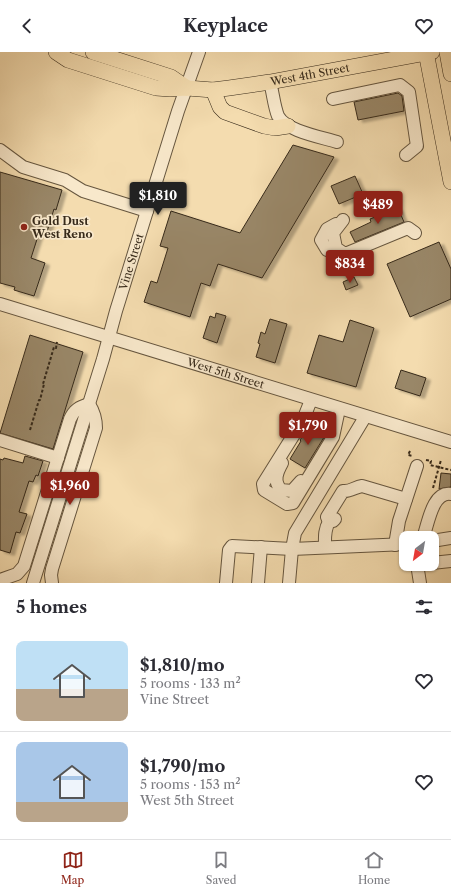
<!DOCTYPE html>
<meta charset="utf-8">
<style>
body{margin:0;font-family:"Libre Caslon Text",serif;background:#f7f7f7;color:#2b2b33;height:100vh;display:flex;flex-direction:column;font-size:15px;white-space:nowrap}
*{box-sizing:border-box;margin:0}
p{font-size:13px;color:#7c7c81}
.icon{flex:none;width:22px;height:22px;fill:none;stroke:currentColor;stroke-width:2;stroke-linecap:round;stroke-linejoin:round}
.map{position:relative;height:531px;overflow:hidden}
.panel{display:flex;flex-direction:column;background:#fff;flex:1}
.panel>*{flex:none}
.needle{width:26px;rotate:211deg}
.controls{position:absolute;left:399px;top:479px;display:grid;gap:8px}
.controls a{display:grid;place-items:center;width:40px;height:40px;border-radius:8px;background:#fff;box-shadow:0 1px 3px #0004;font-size:20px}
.price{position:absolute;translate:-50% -34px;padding:0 9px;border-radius:4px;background:#8f2418;color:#fff;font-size:13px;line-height:26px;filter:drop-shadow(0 1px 2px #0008)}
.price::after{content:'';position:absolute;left:50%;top:24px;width:12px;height:9px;margin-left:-6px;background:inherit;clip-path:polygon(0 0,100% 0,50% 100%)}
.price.current{background:#222;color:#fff}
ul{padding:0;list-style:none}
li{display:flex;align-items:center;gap:12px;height:100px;padding:0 16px}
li+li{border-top:1px solid #e1e1e2}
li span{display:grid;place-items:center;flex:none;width:112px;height:80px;border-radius:8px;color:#555}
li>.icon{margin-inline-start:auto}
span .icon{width:48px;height:48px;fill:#fffc;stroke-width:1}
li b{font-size:17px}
h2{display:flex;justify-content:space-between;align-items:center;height:48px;padding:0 16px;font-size:17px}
header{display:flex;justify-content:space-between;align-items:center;height:52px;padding:0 16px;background:#fff;font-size:18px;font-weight:800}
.tabs{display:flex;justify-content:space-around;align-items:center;height:56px;border-top:1px solid #e1e1e2;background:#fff;font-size:11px;color:#7c7c81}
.tabs a{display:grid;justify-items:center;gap:2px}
.tabs .current{color:#8f2418}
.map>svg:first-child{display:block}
</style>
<header><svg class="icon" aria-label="back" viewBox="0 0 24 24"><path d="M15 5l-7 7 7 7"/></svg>Keyplace<svg class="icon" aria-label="heart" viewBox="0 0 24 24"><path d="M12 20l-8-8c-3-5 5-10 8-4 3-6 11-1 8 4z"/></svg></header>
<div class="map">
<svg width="451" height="531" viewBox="0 0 451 531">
<defs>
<filter id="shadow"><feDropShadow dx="4.5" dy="2.5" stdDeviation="1" flood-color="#0004"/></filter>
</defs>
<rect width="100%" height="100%" fill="#f4dcaf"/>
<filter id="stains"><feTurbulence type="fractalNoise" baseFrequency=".005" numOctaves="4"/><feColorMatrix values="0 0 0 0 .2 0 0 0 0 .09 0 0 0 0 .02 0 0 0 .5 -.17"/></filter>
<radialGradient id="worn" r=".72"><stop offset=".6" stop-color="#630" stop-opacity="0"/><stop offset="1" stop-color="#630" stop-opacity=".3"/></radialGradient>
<!-- building -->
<g fill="#998767" stroke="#372a1a" filter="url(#shadow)">
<path d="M 398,41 L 402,44 L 404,59 L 358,68 L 354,50 Z"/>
<path d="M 293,93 L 334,105 L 262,226 L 218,212 L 210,234 L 201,231 L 190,265 L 144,250 L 151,229 L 157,231 L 168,196 L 160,194 L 171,159 L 240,181 Z"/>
<path d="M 0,120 L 62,138 L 56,158 L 54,157 L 46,183 L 39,181 L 31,206 L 45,211 L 34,244 L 14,238 L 15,235 L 0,231 Z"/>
<path d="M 355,124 L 363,142 L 339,152 L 331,134 Z"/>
<path d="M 398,156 L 404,170 L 355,190 L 350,180 L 371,170 L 370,167 Z"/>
<path d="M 439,190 L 451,217 L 451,247 L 410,265 L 387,212 Z"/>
<path d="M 354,225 L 358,233 L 346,238 L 343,230 Z"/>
<path d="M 216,261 L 226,264 L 217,291 L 203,286 L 210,264 L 215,266 Z"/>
<path d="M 270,267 L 287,272 L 275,311 L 256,305 L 260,292 L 258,291 L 261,280 L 265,282 Z"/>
<path d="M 350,268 L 374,276 L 356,335 L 307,321 L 319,283 L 343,290 Z"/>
<path d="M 30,283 L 83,300 L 53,397 L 0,381 Z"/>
<path d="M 401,318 L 426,326 L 420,344 L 395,336 Z"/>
<path d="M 310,373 L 326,382 L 305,416 L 290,407 L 301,389 L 300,388 Z"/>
<path d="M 25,404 L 43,409 L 38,424 L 36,423 L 33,430 L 29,429 L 19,460 L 27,462 L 20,481 L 16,480 L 10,501 L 0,498 L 0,407 L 3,408 L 4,406 L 23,411 Z"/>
<path d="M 441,421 L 451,422 L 451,435 L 439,437 Z"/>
</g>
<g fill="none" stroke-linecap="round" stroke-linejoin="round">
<!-- minor casing -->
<g stroke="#66563f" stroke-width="14">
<g id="minor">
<path d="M 270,30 C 273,41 274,54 278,64 C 286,79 321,85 337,90"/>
<path d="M 333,47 L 400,33 L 409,40 L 417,94 L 406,103"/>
<path d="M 0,98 L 23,115 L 65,128 L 83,139 L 147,159"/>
<path d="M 343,168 L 333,181 L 336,196 L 345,202 L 408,176 L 415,181"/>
<path d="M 336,172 L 327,177 L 321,188 L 327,198 L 343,202"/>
<path id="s1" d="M 0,252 L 451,390"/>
<path d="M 311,348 L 303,368 L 263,432 L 264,438 L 287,452 L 293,451 L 333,385 L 339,357"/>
<path d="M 0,388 L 58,406"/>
<path d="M 282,411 C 277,420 273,429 281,438 L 292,439 L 301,429"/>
<path d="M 329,470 L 327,465 L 343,439 C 350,440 355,435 362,434 L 406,447"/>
<path d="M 423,486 C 428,473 432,439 451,442"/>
<path d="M 432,489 L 451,486"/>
<path d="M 395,493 L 399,469 L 417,414"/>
<path d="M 325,495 C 325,486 324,478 329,470 L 333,469 L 335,467"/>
<path d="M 432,511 L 451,509"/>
<path d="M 417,512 L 420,531"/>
<path d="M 0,528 L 17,522 L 24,514 L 70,367 C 74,358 79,355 89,352"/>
<path id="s2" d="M 33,531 L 103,307 L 116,259 L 178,59 L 199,0"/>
<path d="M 52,531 L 51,523 L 52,517 L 96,376 C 96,366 94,360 89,352"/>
<path d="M 226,531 L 229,498 L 232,494 L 292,497 L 406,492"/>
<path d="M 258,531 L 261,495"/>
<path d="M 289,531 L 292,497 L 295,481 L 365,365"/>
</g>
</g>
<!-- major casing -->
<g stroke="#372a1a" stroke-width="16">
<g id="major">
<path id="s3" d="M 56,0 L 68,8 L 156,36 L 170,37 L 187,36 L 213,38 L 229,36 L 270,30 L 432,0"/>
<path d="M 93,0 L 171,25 L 187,36"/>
<path d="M 426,0 L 451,130"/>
<path d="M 447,0 L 451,22"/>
<path d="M 213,38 L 220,55 L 225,60 L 264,74 L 275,76 L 288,74"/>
</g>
</g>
<!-- path -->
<g stroke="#372a1a" stroke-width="2" stroke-dasharray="3 2" stroke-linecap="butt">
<path d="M 30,378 L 39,348 L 40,348 L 44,332 L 43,332 L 54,295 L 56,296 L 57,290"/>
<path d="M 410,399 L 408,403 L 413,404"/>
<path d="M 426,408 L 431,409 L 430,413 L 451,418"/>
<path d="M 433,436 L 441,408"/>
</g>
<!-- minor -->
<use href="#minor" stroke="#f8e8cb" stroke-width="12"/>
<!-- major -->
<use href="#major" stroke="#f4dcaf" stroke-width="15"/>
</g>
<!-- markers -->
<circle fill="#8f2418" stroke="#f8e8cb" stroke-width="1.5" cx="24" cy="175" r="4"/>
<g text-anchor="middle" stroke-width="3.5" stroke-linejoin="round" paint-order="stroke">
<!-- street labels -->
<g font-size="11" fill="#372a1a" stroke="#f8e8cb">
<text dy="4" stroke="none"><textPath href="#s3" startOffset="262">West 4th Street</textPath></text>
<text dy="4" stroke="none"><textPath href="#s2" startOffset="336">Vine Street</textPath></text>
<text dy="4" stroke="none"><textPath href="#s1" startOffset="236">West 5th Street</textPath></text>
</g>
<!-- poi labels -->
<g font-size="11" font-weight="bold" fill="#372a1a" stroke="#f8e8cb" text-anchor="start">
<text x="32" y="173">Gold Dust<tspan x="32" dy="13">West Reno</tspan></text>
</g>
</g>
<rect width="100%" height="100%" filter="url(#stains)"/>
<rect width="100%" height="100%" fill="url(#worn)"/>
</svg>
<div class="controls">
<a><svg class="needle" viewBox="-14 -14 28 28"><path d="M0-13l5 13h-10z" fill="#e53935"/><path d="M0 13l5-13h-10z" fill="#7c7c81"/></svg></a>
</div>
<b class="price current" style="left:158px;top:164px">$1,810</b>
<b class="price" style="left:378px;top:173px">$489</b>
<b class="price" style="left:350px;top:232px">$834</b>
<b class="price" style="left:308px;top:394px">$1,790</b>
<b class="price" style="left:70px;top:454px">$1,960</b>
</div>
<section class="panel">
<h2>5 homes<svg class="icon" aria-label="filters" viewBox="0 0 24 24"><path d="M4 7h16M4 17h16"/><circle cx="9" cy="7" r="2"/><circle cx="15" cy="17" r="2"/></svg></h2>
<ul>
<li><span style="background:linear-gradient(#bfe0f5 60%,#b9a48a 0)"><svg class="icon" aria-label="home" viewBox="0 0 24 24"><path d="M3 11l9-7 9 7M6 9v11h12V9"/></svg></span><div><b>$1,810/mo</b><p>5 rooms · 133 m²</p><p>Vine Street</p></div><svg class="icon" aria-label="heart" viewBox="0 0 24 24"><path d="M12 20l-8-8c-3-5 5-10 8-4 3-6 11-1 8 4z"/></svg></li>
<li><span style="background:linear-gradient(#a9c7e8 75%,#b9a48a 0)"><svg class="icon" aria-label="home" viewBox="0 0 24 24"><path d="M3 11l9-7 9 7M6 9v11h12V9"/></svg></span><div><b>$1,790/mo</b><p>5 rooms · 153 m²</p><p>West 5th Street</p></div><svg class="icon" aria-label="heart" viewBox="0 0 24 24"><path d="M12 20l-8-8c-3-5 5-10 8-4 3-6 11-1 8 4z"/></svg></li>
</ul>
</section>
<nav class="tabs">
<a class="current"><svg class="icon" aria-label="map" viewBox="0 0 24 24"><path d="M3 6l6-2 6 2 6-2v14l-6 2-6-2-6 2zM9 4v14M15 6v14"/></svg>Map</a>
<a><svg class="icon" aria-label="saved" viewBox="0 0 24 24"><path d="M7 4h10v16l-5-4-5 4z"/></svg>Saved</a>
<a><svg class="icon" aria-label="home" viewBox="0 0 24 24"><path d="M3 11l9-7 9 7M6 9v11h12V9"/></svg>Home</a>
</nav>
